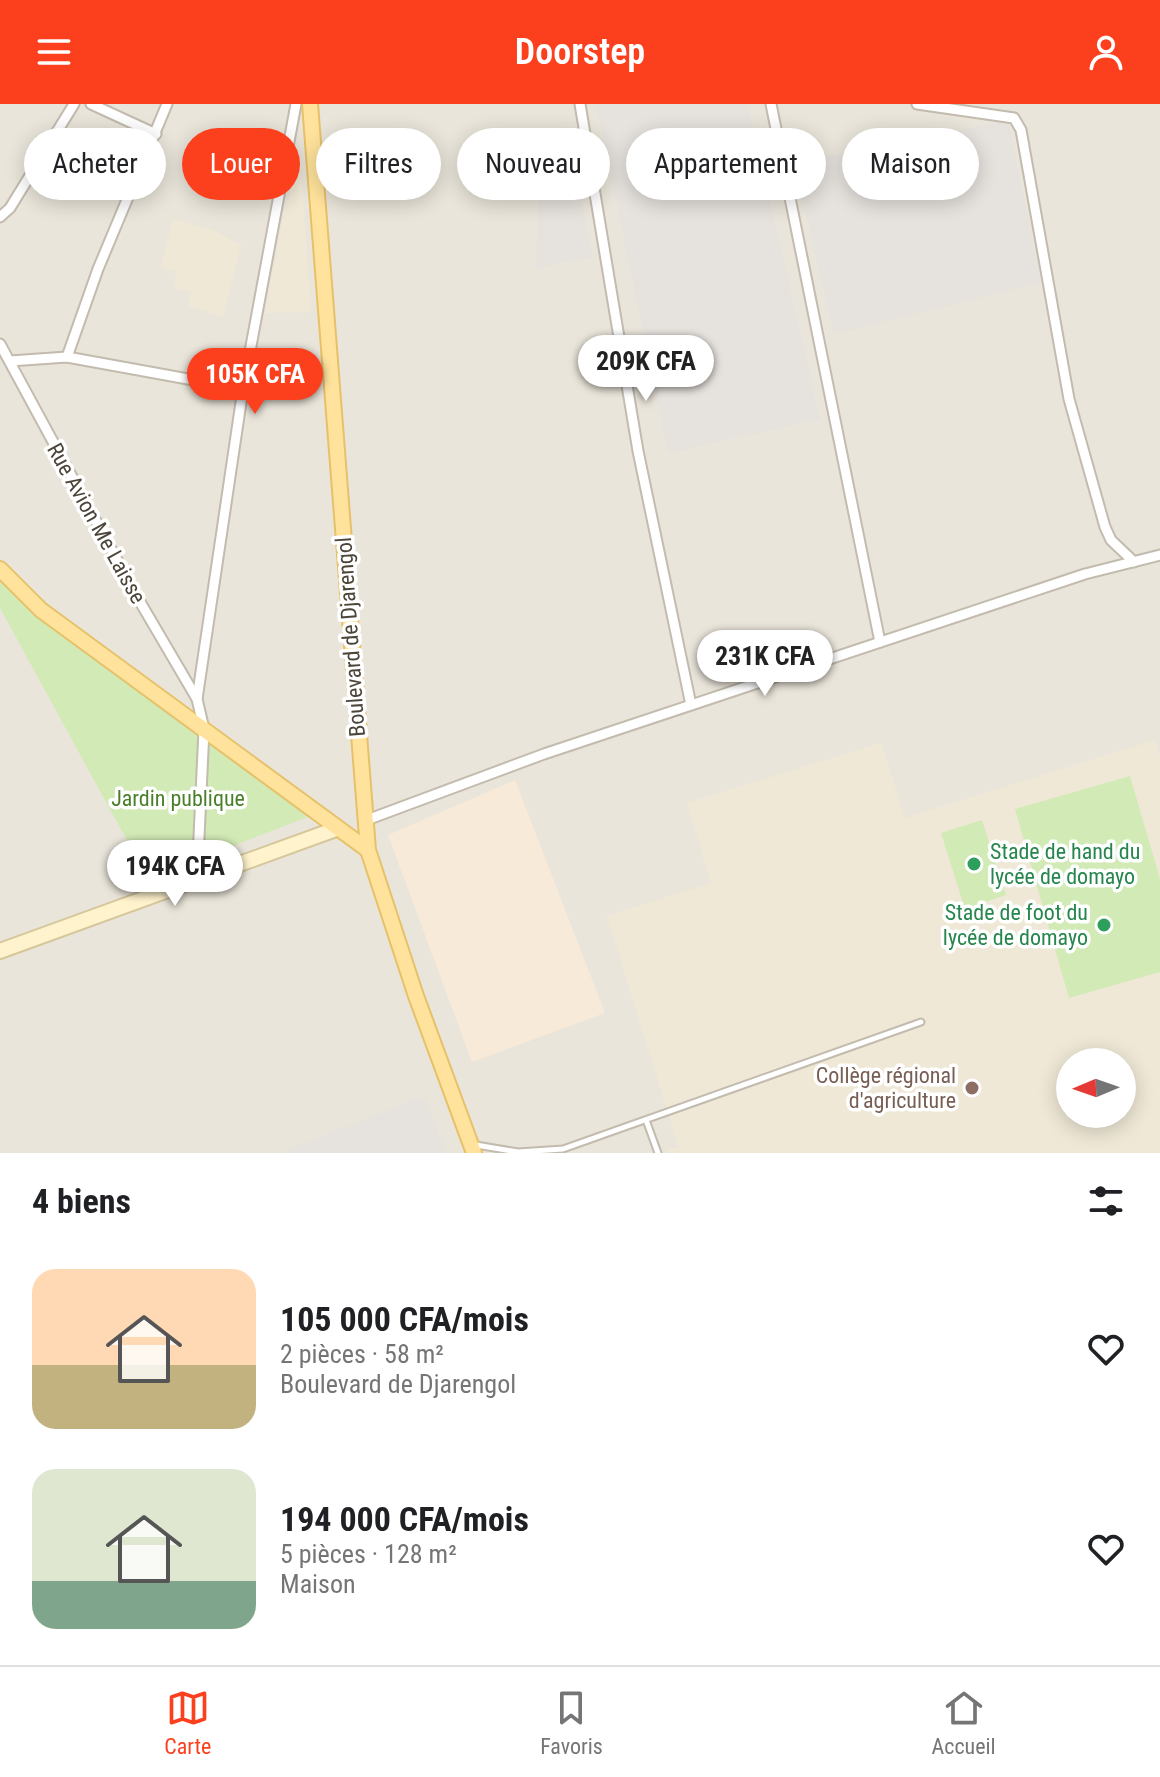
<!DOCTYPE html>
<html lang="fr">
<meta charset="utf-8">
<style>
body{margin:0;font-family:"Roboto Condensed",sans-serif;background:#f2f2f2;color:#202124;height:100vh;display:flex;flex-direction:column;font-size:30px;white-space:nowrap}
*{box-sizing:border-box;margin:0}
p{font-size:26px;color:#757577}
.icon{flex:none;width:44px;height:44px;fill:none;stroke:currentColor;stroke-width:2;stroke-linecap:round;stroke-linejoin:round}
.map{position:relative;height:1049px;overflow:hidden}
.drawer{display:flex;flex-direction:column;background:#fff;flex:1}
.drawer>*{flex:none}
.banner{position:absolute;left:24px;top:24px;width:1112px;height:72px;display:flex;gap:16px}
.needle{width:52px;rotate:268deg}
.tools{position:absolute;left:1056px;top:944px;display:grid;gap:16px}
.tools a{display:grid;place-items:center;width:80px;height:80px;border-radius:50%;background:#fff;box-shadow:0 4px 20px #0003;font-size:40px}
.price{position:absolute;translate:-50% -68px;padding:0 18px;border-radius:28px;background:#fff;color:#222;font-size:26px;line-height:52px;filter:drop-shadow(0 2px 4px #0008)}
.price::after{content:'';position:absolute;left:50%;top:48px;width:24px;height:18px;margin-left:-12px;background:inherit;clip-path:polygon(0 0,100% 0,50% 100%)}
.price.active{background:#fc3f1d;color:#fff}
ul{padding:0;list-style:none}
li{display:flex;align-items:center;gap:24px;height:200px;padding:0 32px}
li span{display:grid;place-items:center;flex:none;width:224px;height:160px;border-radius:24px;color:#555}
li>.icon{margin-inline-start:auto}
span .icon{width:96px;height:96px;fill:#fffc;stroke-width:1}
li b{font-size:34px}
h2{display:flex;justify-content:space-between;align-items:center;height:96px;padding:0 32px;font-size:34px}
.pill{padding:0 28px;border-radius:36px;background:#fff;box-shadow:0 4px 20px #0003;font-size:28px;line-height:72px}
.pill.active{background:#fc3f1d;color:#fff}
header{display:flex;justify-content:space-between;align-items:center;height:104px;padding:0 32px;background:#fc3f1d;color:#fff;font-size:36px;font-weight:600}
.dock{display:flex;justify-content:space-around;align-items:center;height:112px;border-top:2px solid #e0e0e0;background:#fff;font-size:22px;color:#757577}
.dock a{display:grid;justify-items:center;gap:4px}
.dock .active{color:#fc3f1d}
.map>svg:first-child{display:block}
</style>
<header><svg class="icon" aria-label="menu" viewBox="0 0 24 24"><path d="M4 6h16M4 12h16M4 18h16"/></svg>Doorstep<svg class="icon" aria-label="person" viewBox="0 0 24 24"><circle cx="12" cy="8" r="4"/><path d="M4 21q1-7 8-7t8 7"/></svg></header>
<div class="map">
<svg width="1160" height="1049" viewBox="0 0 1160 1049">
<rect width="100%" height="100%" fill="#f6f3ec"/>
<!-- residential -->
<path fill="#eae5da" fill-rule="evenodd" d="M 0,0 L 1160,0 L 1160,1049 L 0,1049 ZM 1070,958 L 1122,958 L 1122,1010 L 1070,1010 Z"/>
<!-- commercial -->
<path fill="#f7ead8" d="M 515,676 L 605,909 L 472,958 L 388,731 Z"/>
<!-- industrial -->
<g fill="#e6e2dd">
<path d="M 596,0 L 748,0 L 820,315 L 668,349 Z"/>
<path d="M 1008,16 L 1041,178 L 834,230 L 794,59 Z"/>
<path d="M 576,65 L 592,153 L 536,164 L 539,66 Z"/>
<path d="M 424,992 L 446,1049 L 285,1049 L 284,1047 Z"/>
</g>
<!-- education -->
<g fill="#efe8d6" fill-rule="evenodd">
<path d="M 300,54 L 311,208 L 265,209 L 284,107 Z"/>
<path d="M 173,115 L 213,126 L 241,141 L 223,213 L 188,202 L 191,188 L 174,184 L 176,167 L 161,164 Z"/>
<path d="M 1155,636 L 1160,653 L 1160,1049 L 670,1049 L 668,1044 L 679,1044 L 607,812 L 711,779 L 687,699 L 881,639 L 905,714 ZM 1070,958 L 1122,958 L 1122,1010 L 1070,1010 Z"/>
</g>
<!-- green -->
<g fill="#d2eab5">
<path d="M 0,470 L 38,513 L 310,712 L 148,775 L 0,504 Z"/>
<path d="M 1130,672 L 1160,775 L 1160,868 L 1069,894 L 1015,705 Z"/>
<path d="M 982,716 L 1006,791 L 965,805 L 941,729 Z"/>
</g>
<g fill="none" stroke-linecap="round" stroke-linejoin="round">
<!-- lane casing -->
<g stroke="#c2bbae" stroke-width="9">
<g id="lane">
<path d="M 646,1016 L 658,1049"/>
<path d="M 476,1041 L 518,1048 L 563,1045 L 921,918"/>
</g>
</g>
<!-- street casing -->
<g stroke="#c2bbae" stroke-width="13">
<g id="street">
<path d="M 91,0 L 156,30"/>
<path d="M 580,0 L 638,347 L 691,601"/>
<path d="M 771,0 L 880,538"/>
<path d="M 917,0 L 1014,14 L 1021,26 L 1069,295 L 1105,423 L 1111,436 L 1134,458"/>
<path d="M 0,113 L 10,104 L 74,0"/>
<path d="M 0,240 L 136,491 L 197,595"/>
<path d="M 67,253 L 98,165 L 167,0"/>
<path d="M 10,257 L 67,253 L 243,285"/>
<path d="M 364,717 L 544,650 L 1085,470 L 1160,451"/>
<path d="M 197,776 L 204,625 L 197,595 L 243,285 L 296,0"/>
</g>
</g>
<!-- secondary casing -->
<g stroke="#d6c79b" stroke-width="18">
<path id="secondary" d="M 0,847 L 336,725"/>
</g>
<!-- primary casing -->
<g stroke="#e6c16a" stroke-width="18">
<g id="primary">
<path d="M 310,0 L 368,746 L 416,892 L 474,1049"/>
<path d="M 0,465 L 41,506 L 368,746"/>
</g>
</g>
<!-- lane -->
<use href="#lane" stroke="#fff" stroke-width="5"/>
<!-- street -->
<use href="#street" stroke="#fff" stroke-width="9"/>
<!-- secondary -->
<use href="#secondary" stroke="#fff3cd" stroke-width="14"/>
<!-- primary -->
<use href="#primary" stroke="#ffe39c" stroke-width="14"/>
</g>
<!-- markers -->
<g fill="#2e9e5b" stroke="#fff" stroke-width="3">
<circle cx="974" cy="760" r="8"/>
<circle cx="1104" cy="821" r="8"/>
</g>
<circle fill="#8d6e63" stroke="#fff" stroke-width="3" cx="972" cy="984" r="8"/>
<g text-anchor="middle" stroke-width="7" stroke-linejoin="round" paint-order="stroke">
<!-- street labels -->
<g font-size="22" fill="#4b4439" stroke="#fff">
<text transform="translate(97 419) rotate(61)" y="8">Rue Avion Me Laisse</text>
<text transform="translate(350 533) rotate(-94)" y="8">Boulevard de Djarengol</text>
</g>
<!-- park labels -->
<g font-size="22" fill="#4a7f2a" stroke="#fff">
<text x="178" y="702">Jardin publique</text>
</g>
<!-- leisure labels -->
<g font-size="22" fill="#27864d" stroke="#fff" text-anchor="start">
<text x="990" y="755">Stade de hand du<tspan x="990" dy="25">lycée de domayo</tspan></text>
<text x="1088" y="816" text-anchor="end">Stade de foot du<tspan x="1088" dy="25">lycée de domayo</tspan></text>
</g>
<!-- education labels -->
<g font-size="22" fill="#785e54" stroke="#fff" text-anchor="end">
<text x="956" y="979">Collège régional<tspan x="956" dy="25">d'agriculture</tspan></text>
</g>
</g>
</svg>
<div class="tools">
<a><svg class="needle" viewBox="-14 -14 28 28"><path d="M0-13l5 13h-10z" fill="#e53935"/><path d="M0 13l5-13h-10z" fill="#757577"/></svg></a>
</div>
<b class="price" style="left:646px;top:299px">209K CFA</b>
<b class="price active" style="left:255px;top:312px">105K CFA</b>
<b class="price" style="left:765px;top:594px">231K CFA</b>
<b class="price" style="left:175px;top:804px">194K CFA</b>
<div class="banner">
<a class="pill">Acheter</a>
<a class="pill active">Louer</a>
<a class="pill">Filtres</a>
<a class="pill">Nouveau</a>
<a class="pill">Appartement</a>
<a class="pill">Maison</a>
</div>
</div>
<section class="drawer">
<h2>4 biens<svg class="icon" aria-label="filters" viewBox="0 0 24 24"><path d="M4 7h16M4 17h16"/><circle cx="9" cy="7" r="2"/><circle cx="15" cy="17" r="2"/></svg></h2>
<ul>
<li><span style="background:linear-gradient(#ffd9b3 60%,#c2b280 0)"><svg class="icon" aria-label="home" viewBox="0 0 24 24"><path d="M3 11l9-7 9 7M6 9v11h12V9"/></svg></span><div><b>105 000 CFA/mois</b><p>2 pièces · 58 m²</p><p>Boulevard de Djarengol</p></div><svg class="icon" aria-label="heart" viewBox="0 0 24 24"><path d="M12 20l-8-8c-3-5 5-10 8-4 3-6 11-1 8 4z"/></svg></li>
<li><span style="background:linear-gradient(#dfe7d0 70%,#7fa58c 0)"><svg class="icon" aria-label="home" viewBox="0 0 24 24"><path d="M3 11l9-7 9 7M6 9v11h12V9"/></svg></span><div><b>194 000 CFA/mois</b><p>5 pièces · 128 m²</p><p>Maison</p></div><svg class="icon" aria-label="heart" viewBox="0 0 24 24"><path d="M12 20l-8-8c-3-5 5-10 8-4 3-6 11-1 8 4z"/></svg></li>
</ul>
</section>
<nav class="dock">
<a class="active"><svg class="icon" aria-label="map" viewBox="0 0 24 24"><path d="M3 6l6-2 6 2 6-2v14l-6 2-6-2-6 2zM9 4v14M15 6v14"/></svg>Carte</a>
<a><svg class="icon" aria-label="saved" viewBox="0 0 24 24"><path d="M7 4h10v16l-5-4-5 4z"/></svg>Favoris</a>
<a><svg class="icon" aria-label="home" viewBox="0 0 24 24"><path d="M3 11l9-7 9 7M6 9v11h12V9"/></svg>Accueil</a>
</nav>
